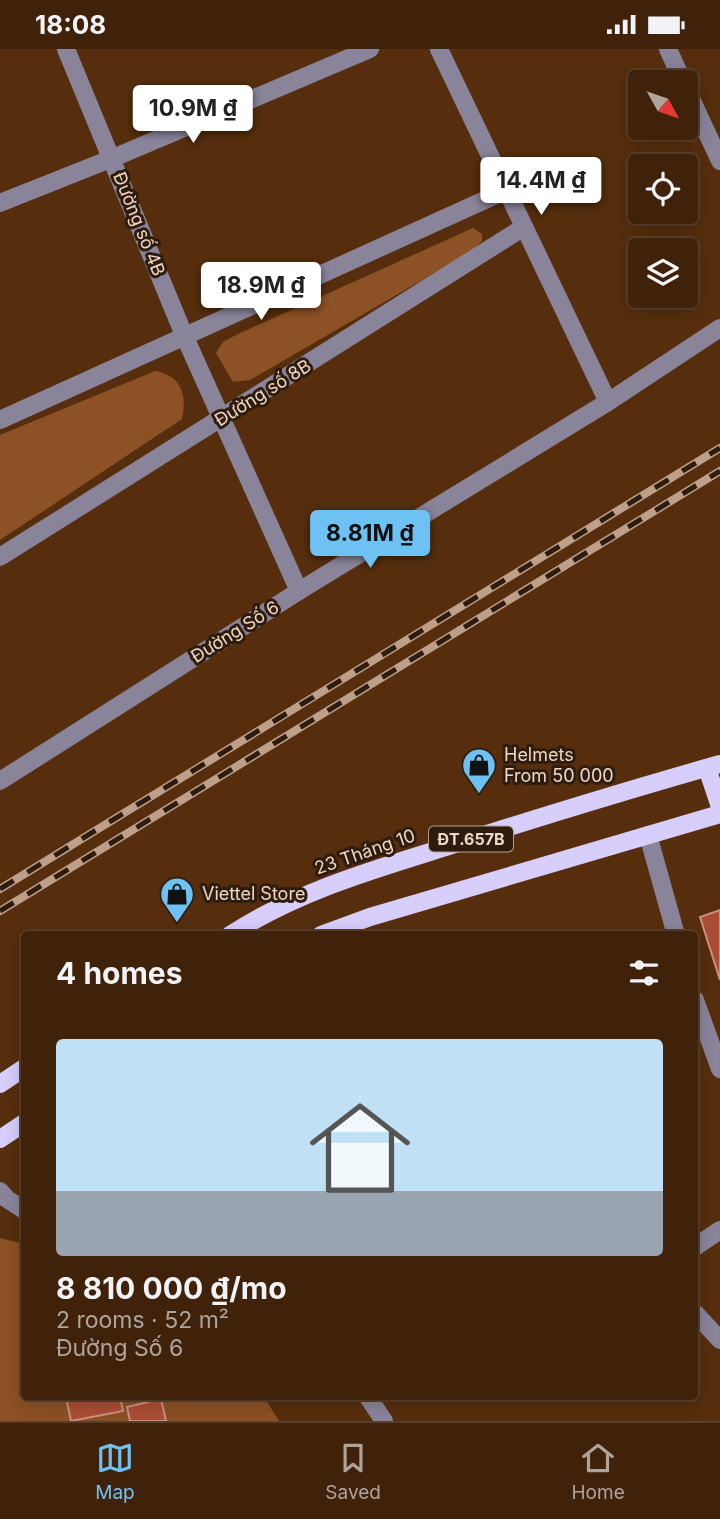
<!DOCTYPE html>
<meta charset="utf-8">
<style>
body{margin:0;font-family:Inter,sans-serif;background:#472a13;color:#f1f3f6;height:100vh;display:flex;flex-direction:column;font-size:26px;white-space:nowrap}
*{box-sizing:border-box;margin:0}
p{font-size:23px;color:#aea49c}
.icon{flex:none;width:38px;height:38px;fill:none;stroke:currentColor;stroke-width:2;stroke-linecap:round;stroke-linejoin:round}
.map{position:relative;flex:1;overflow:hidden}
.details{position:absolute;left:21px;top:882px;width:677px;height:469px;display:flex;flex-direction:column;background:#40220a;border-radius:7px;box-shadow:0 4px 18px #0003,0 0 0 2px #593f2b}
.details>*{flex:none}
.needle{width:46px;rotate:130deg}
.fabs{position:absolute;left:628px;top:21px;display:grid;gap:14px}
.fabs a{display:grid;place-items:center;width:70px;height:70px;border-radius:7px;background:#40220a;box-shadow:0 4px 18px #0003,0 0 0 2px #593f2b;font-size:35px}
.price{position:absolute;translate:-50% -60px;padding:0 16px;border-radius:7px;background:#fff;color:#222;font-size:23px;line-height:46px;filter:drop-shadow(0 2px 4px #0008)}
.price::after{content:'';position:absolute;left:50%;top:42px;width:21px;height:16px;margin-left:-10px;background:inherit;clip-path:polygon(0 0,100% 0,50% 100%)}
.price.active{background:#6dc2f3;color:#111}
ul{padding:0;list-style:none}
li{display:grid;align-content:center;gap:14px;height:371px;padding:0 35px}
li span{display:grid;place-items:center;height:217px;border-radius:7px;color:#555}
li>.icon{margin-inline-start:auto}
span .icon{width:126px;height:126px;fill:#fffc;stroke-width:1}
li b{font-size:30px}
h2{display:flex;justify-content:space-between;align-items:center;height:84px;padding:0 35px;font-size:30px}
.status{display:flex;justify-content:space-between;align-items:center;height:49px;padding:0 35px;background:#40220a;direction:ltr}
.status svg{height:19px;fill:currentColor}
.tab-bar{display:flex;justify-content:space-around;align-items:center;height:98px;border-top:2px solid #593f2b;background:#40220a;font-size:19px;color:#aea49c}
.tab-bar a{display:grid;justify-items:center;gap:4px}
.tab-bar .active{color:#6dc2f3}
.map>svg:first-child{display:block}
</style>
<div class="status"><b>18:08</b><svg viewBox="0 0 49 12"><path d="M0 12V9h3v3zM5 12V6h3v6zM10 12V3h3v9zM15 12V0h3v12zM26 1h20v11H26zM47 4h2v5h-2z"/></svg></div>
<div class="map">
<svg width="720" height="1372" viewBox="0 0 720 1372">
<rect width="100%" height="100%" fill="#562e0d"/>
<!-- green -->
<g fill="#8c5124">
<path d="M 473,179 L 482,185 L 482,192 L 472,202 L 250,331 L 233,333 L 216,304 L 223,293 L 238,285 Z"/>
<path d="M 155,322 C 182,327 187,346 182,370 L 0,491 L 0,386 Z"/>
<path d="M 0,1189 L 24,1195 L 24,1348 L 264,1348 L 279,1372 L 0,1372 Z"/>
</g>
<!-- building -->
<g fill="#ab4d35" stroke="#ca9181" stroke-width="2">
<path d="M 720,861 L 720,931 L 700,868 Z"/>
<path d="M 66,1348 L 120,1348 L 123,1362 L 71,1372 Z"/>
<path d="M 161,1350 L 166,1372 L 130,1372 L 127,1358 Z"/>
</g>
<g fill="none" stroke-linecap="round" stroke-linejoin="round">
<!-- minor -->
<g stroke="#89849a" stroke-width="18">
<path d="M 66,0 L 184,286 L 299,542"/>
<path d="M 439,0 L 608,353"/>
<path d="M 668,0 L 683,33"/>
<path d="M 686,39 L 720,112"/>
<path d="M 0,154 L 113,109 L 370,0"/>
<path d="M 0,371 L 507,141"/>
<path d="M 0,508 L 524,178"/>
<path d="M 0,732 L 299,542 L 608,353 L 720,279"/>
<path d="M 648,786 L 676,886"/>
<path d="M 695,951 L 720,1020"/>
<path d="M 0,1142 L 7,1150 L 24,1161"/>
<path d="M 695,1198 L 720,1181"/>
<path d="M 695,1264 L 720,1291"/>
<path d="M 368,1348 L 384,1372"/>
</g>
<!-- major -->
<g stroke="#d8cefb" stroke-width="18">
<path d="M 707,719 L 720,758"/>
<path d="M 230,886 C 296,843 372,821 446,798 C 537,769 628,741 720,715"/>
<path d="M 321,886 L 370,868 L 720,765"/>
<path d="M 0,1035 L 24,1019"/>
<path d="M 0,1090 L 24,1074"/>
</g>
<!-- rail casing -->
<g stroke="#bea08a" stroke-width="8">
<g id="rail">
<path d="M 0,840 L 720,399"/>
<path d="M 0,862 L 720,422"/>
</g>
</g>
<!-- rail -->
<use href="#rail" stroke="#2e1c0f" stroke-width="5" stroke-dasharray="16" stroke-linecap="butt"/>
</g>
<!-- icons -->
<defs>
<g id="shop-pin" transform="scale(1.75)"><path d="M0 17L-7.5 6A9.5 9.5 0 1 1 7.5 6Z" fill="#6dc2f3" stroke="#2e1c0f"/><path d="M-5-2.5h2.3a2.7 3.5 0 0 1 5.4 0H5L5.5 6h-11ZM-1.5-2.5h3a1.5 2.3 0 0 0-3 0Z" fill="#111"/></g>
</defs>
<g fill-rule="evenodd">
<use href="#shop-pin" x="479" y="716"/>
<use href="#shop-pin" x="177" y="845"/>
</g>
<g text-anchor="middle" stroke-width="6" stroke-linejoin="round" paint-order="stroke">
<!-- shield labels -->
<rect fill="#2e1c0f" stroke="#b69e8e" stroke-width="2" x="429" y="777.5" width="84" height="25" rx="5"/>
<g font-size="16" font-weight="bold" fill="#f0d6c5">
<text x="471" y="796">ĐT.657B</text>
</g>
<!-- street labels -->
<g font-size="18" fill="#f0d6c5" stroke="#2e1c0f">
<text transform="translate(139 175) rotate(68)" y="6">Đường số 4B</text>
<text transform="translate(263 344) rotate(-32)" y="6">Đường số 8B</text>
<text transform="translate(235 583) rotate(-32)" y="6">Đường Số 6</text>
<text transform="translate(365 803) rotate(-19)" y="6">23 Tháng 10</text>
</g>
<!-- poi labels -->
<g font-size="18" fill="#f0d6c5" stroke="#2e1c0f" text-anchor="start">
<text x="504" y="712">Helmets<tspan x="504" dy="21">From 50 000</tspan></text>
<text x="202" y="851">Viettel Store</text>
</g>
</g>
</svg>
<div class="fabs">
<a><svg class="needle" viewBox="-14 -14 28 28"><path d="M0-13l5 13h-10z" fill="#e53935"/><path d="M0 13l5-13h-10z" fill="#aea49c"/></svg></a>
<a><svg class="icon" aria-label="locate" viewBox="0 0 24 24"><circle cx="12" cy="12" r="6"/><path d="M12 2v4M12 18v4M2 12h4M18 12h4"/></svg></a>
<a><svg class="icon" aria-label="layers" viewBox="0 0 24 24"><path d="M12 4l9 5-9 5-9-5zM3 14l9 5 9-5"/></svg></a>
</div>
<b class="price" style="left:193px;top:96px">10.9M ₫</b>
<b class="price" style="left:541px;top:168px">14.4M ₫</b>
<b class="price" style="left:261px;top:273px">18.9M ₫</b>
<b class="price active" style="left:370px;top:521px">8.81M ₫</b>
<section class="details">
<h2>4 homes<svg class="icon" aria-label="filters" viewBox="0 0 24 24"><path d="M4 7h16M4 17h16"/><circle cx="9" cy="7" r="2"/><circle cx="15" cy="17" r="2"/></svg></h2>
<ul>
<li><span style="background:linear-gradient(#bfe0f5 70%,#9aa5b1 0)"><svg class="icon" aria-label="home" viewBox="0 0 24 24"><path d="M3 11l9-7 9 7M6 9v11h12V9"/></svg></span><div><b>8 810 000 ₫/mo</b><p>2 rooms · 52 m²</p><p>Đường Số 6</p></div></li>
</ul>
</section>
</div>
<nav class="tab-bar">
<a class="active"><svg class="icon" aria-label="map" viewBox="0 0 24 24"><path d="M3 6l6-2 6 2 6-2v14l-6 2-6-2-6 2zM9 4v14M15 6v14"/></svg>Map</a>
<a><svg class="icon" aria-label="saved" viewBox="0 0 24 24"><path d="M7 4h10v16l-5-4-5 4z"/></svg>Saved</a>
<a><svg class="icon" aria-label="home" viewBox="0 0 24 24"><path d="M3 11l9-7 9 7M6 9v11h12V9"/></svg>Home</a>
</nav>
